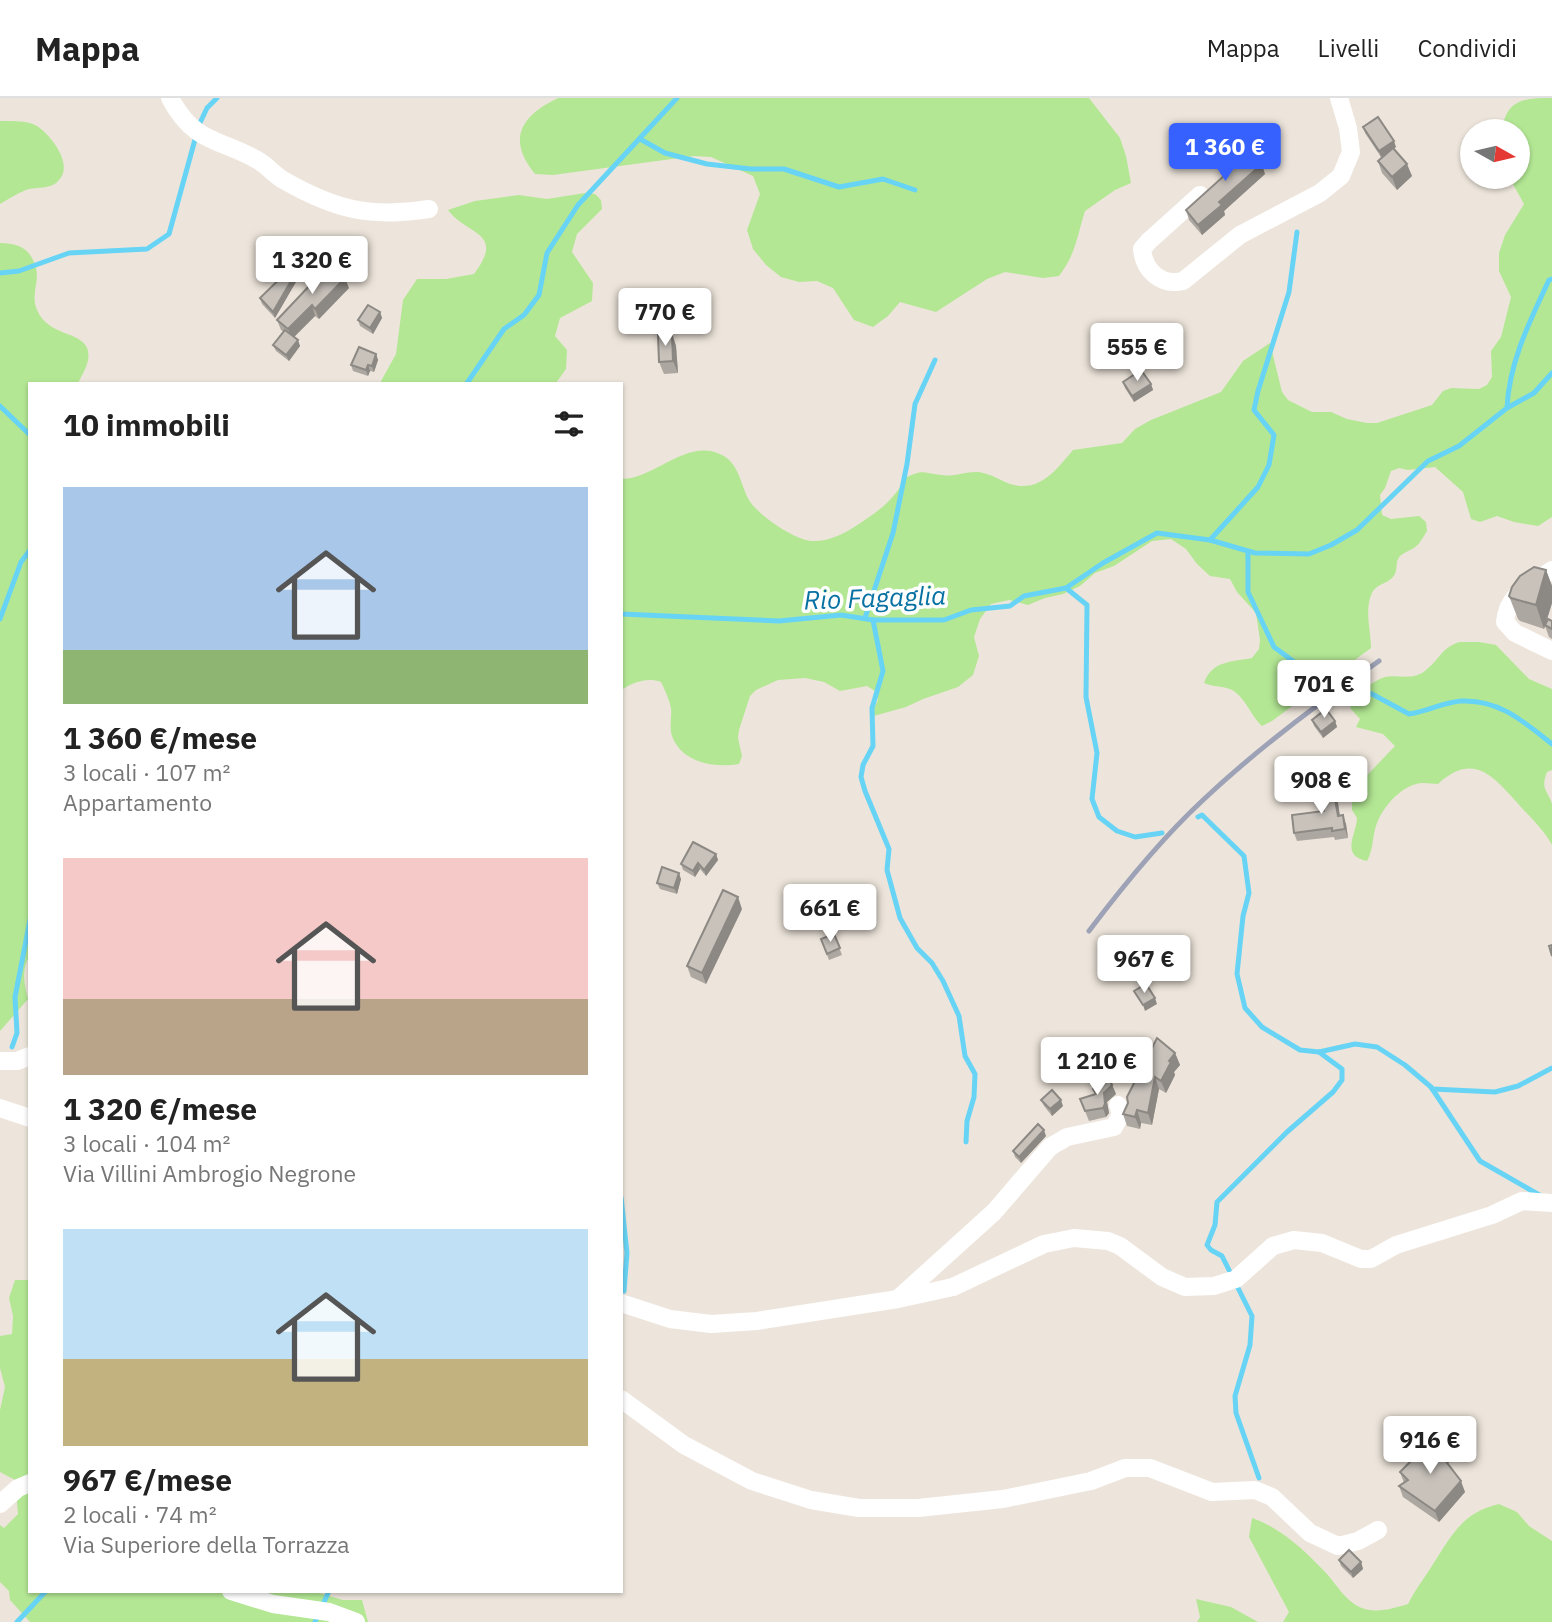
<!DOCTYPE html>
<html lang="it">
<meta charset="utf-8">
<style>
body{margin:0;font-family:"IBM Plex Sans",sans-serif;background:#f6f6f6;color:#222;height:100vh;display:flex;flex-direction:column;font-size:26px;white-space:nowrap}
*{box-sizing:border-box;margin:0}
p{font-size:23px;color:#767676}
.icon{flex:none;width:38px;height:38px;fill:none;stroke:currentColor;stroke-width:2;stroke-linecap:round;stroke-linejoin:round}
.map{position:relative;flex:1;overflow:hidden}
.side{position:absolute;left:28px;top:284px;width:595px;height:1211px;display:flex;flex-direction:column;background:#fff;border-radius:0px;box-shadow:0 2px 5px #0004}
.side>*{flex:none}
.needle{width:46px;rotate:98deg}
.controls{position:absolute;left:1460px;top:21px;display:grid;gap:14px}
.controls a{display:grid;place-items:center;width:70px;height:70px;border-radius:50%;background:#fff;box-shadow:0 2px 5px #0004;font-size:35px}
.price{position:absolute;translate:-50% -60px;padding:0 16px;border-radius:7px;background:#fff;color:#222;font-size:23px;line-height:46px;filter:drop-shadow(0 2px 4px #0008)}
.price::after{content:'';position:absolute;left:50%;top:42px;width:21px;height:16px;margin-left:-10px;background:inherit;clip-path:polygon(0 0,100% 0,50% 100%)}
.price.active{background:#3661ff;color:#fff}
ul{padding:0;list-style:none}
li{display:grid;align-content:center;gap:14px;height:371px;padding:0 35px}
li span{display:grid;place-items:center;height:217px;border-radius:0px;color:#555}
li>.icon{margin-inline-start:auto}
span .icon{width:126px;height:126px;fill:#fffc;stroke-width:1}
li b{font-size:30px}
h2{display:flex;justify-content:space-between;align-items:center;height:84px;padding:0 35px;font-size:30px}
header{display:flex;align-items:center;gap:42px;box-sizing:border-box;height:98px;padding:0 35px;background:#fff;border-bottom:2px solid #e0e0e0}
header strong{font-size:33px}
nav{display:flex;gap:38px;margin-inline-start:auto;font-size:24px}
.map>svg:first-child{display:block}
</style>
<header>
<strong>Mappa</strong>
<nav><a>Mappa</a><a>Livelli</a><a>Condividi</a></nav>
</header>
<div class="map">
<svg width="1552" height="1524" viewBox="0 0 1552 1524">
<rect width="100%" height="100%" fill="#ede5db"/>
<!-- green -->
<g fill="#b3e794">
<path d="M 558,0 L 1089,0 L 1120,40 L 1126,58 L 1131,85 L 1115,92 L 1085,113 C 1077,138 1076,156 1059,178 L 1043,180 L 1005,174 L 987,181 L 936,214 L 900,204 L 888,218 L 873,229 L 854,222 L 833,190 L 817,183 L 799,184 L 781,179 L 766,167 L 753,151 L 747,132 L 760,96 L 753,78 L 711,59 L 694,58 L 553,77 L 535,76 C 507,42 520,18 558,0 Z"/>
<path d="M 1552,0 L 1552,419 L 1538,428 L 1514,424 L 1497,418 L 1480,424 L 1471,421 L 1463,394 L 1435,369 L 1408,372 L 1399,370 L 1391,373 L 1385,390 L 1380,397 L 1382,417 L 1391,421 L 1419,418 L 1426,424 L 1427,433 C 1423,439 1420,446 1414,450 C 1409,453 1403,455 1400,458 C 1394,465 1399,472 1393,479 C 1387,486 1376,486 1372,495 C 1364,511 1371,533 1371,550 L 1272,623 L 1262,628 C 1251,618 1245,599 1232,592 C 1224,588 1213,589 1204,585 C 1212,562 1233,564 1252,560 L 1259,551 L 1260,542 L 1256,515 L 1237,494 L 1230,481 L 1210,478 L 1197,466 L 1186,451 L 1171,441 L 1152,443 L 1114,468 L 1095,475 L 1080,488 L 1063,496 L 1045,500 L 1028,507 L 1009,502 L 991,506 L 980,521 L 974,539 L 979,558 L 973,577 L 958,589 L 923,601 L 906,609 L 870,619 L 878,602 L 875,593 L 867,588 L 840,593 L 824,584 L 805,580 L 778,582 L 756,592 L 750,598 L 739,632 L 738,640 L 742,658 L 739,666 C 714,670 682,665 672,638 C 669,629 672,619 671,610 C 669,601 665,592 661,584 C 647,579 634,584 621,592 L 621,381 C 654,382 687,339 722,357 C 739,365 741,388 749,402 C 759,418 793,441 811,443 C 825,444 839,438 851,431 C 873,417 894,404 905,380 C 924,371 921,375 941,377 C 954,379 967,373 979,374 C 991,376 1000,382 1010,386 C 1040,395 1056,372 1073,352 L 1122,345 L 1135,331 L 1151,322 L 1221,294 L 1243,263 L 1270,245 L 1282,294 L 1288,302 L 1312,314 L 1331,314 L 1347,321 L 1367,325 L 1377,325 L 1432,307 L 1443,293 L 1451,290 L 1479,291 L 1487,287 L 1492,279 L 1491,253 L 1501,239 L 1511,199 L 1499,173 L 1499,155 L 1505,137 L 1524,106 L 1509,79 L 1517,79 L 1517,33 L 1502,33 C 1506,1 1524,0 1552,0 Z"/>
<path d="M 0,23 C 11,23 27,22 37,28 C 51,37 74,67 59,82 C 52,91 39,89 29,91 C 19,94 9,101 0,106 Z"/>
<path d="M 585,95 L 595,96 L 601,102 L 602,111 L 577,136 L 572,154 L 593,185 L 592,203 L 560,220 L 555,238 L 567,252 L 566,271 L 556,285 L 380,285 L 396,256 L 403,202 L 417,181 L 446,181 L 474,176 C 506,133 467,138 448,112 L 475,103 L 519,97 L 547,101 Z"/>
<path d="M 0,145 C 14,146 25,147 32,160 C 44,181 29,193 37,212 C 48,238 80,233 87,250 C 92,262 83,275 78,285 L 30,285 L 30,857 C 21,871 24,886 28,901 L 0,933 Z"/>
<path d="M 1460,544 L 1479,544 L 1496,547 L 1529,581 L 1552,591 L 1552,672 L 1547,674 C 1540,692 1548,692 1552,706 C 1552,717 1552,735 1552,747 C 1544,732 1531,720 1520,708 C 1494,679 1474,653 1438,686 C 1431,686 1423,684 1416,686 C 1400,690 1383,709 1377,725 C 1372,737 1374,750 1367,763 C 1340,757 1356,738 1357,720 L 1352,712 L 1352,693 L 1395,648 L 1383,636 L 1356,629 L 1360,621 L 1351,611 L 1348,601 C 1359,594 1371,585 1382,580 C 1398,575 1412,584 1426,572 C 1439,562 1443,548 1460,544 Z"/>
<path d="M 15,1182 L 30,1182 L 30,1493 L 312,1493 L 343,1502 L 362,1502 L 368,1524 L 30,1524 L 10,1502 L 9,1493 L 0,1484 L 0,1427 L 4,1430 L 18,1416 L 15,1382 L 0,1374 L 0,1312 L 5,1289 L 0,1270 L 0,1238 L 12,1236 L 13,1218 L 9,1200 Z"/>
<path d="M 1499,1406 L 1517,1414 L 1529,1428 L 1552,1443 L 1552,1524 L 1283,1524 L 1289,1514 L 1249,1439 L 1252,1420 C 1281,1430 1305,1453 1326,1475 C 1338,1488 1347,1506 1365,1511 C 1380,1515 1394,1510 1408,1506 C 1416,1490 1426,1478 1435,1463 C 1453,1435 1464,1414 1499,1406 Z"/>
<path d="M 1196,1501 L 1231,1509 L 1258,1524 L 1197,1524 L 1200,1519 Z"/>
</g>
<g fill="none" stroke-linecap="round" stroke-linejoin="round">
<!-- stream -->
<g stroke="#68d4f5" stroke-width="5">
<path d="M 640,41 L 665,55 L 707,66 L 751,71 L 784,71 L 839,89 L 883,81 L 915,92"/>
<path d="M 0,175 L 19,173 L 69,155 L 147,151 L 169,136 L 199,27 L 207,10 L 217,0"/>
<path d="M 467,285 L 504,231 L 524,217 L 539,197 L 547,155 L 578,107 L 677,0"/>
<path d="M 0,308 L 30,337"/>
<path d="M 1507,310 C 1509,264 1530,223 1549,182 L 1552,181"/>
<path d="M 1210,442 L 1258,389 L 1269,367 L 1274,337 L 1254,312 L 1258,293 L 1289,194 L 1297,134"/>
<path d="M 1248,453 L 1248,494 L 1274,549 L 1297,566 L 1331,584"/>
<path d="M 1066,490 L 1103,465 L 1157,435 L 1210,442 L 1255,455 L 1309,456 L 1331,447 L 1357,432 L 1428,363 L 1459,348 L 1507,310 L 1534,295 L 1552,275"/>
<path d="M 621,516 L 779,523 L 841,517 L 873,522 L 944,522 L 971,512 L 1010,508 L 1024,498 L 1066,490 L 1087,507 L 1086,599 L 1097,655 L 1092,701 L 1099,719 L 1117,733 L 1135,739 L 1162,735"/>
<path d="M 865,520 L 893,435 L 907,366 L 915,306 L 935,262"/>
<path d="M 0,521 L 21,464 L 30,452"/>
<path d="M 873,522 L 883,573 L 872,610 L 873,648 L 863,667 L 861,679 L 865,693 L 889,751 L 887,772 L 900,820 L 917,850 L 932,865 L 943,883 L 959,918 L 965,958 L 975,976 L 974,999 L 967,1023 L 966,1044"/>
<path d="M 1352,593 L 1372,596 L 1409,616 C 1426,614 1444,604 1461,603 C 1499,601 1524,624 1552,646"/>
<path d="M 1198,719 L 1202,717 L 1244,758 L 1249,795 L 1243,818 L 1237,876 L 1245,910 L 1262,929 L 1300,952 L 1319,954 L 1355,946 L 1377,949 L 1405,967 L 1431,989 L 1480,1063 L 1541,1098"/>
<path d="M 12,949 L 17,935 L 15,899 L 30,822"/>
<path d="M 1432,991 L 1495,994 L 1518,988 L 1552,970"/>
<path d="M 621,1099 L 627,1155 L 624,1193"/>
<path d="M 1259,1380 L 1236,1315 L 1235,1298 L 1250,1247 L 1252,1218 L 1222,1158 L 1211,1152 L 1207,1147 L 1215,1127 L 1217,1104 L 1287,1034 L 1333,994 L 1342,982 L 1342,971 L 1319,954"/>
<path d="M 17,1524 L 46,1493"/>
<path d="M 315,1524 L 329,1493"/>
</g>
<!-- minor -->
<g stroke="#fff" stroke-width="18">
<path d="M 170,0 C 195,47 220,40 259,63 C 269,69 275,78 285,83 C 336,112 371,120 429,111"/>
<path d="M 1200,97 L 1149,143 L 1142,151 C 1144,173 1161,188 1183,183 L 1240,137 L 1320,95 L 1341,78 L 1351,54 L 1348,30 L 1339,0"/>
<path d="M 1552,472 C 1530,488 1508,494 1505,524 L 1515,535 L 1552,553"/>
<path d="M 0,963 L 17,963 L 30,958"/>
<path d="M 0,1010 L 30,1020"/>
<path d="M 900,1199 L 994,1114 L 1050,1049 L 1067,1039 L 1114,1029 L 1121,1016 L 1118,1007"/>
<path d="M 621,1205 L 670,1221 L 711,1226 L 757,1223 L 898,1201 L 953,1189 L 1044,1146 L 1074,1140 L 1108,1143 L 1120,1148 L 1162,1179 L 1185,1189 L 1214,1188 L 1236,1181 L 1273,1148 L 1294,1142 L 1322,1145 L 1361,1161 L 1371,1161 L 1396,1147 L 1492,1117 L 1522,1103 L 1552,1105"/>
<path d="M 621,1301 L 684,1347 L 752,1383 L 811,1402 L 859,1410 L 918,1410 L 1003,1401 L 1091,1383 L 1125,1370 L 1150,1370 L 1212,1394 L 1255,1392 L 1272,1399 L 1310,1435 L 1338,1448 L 1358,1443 L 1378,1432"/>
<path d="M 0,1406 L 18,1390 L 30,1385"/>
<path d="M 231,1493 L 273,1506 L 329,1514 L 356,1524"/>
</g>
<!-- rail -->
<path stroke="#9ea2b6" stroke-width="5" d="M 1089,833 C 1123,788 1160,742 1202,703 C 1257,651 1317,606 1379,563"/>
</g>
<!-- wall -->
<g fill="#aca7a1">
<path d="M 1363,29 L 1396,49 L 1393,51 L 1412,78 L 1397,92 L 1382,75 L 1378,63 L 1386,56 L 1381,59 L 1365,35 Z"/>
<path d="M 1218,69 L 1265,76 L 1224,113 L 1225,117 L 1202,137 L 1189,122 L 1186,112 L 1223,80 Z"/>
<path d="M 304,170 L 275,220 L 262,206 L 260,200 Z"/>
<path d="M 349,190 L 319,221 L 315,218 L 294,239 L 300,248 L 289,263 L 276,253 L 273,247 L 284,234 L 281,232 L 277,222 Z"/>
<path d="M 380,214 L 382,220 L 373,236 L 360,228 L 358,222 Z"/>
<path d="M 672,236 L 676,248 L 678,275 L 664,276 L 659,264 Z"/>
<path d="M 376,256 L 378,262 L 374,274 L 370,273 L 368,278 L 353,273 L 351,267 Z"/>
<path d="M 1123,284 L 1151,286 L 1153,292 L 1134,304 L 1125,290 Z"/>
<path d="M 1546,472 L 1552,488 L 1552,505 L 1546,524 L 1552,523 L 1552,541 L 1549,539 L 1545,528 L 1544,531 L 1520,523 L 1518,521 L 1509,498 Z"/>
<path d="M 1312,622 L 1335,623 L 1337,629 L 1323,640 L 1314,628 Z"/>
<path d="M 1333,690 L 1337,698 L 1340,718 L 1346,726 L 1348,740 L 1335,742 L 1334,739 L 1297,743 L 1294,735 L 1324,713 Z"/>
<path d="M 716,756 L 718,762 L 706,778 L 700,771 L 695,779 L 683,772 L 681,766 Z"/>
<path d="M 681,781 L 677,796 L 660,791 L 657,785 Z"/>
<path d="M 742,811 L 706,886 L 691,879 L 687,868 Z"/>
<path d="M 834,836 L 842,857 L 829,862 L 821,841 Z"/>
<path d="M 1175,955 L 1180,967 L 1174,974 L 1175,977 L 1166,995 L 1159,991 L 1152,1027 L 1141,1025 L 1140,1031 L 1127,1028 L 1123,1016 Z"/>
<path d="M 1112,987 L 1116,996 L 1107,1004 L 1109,1015 L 1106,1019 L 1089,1023 L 1080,1001 L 1095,997 L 1093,991 Z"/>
<path d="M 1041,1002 L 1063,1008 L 1052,1018 L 1044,1008 Z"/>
<path d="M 1046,1038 L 1021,1065 L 1015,1059 L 1013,1053 Z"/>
<path d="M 1424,1347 L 1447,1352 L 1451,1363 L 1447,1365 L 1465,1394 L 1439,1424 L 1403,1399 L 1399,1388 L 1404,1385 L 1400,1374 L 1425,1349 Z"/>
<path d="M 1339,1462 L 1361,1464 L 1363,1471 L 1353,1480 L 1341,1468 Z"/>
</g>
<!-- shaded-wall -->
<g fill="#8c8883">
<path d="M 1394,43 L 1396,49 L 1381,59 L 1379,53 Z"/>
<path d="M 1262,66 L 1265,76 L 1224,113 L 1225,117 L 1202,137 L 1198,127 L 1219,104 Z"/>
<path d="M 1407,66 L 1412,78 L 1397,92 L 1392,79 Z"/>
<path d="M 302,164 L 304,170 L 275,220 L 273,214 Z"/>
<path d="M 345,180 L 349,190 L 319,221 L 315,211 Z"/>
<path d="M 312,207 L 315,218 L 292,241 L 288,231 Z"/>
<path d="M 380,214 L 382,220 L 373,236 L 370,230 Z"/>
<path d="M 672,236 L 676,248 L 678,275 L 673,263 Z"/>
<path d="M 298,242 L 300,248 L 289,263 L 286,257 Z"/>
<path d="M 376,256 L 378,262 L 374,274 L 372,268 Z"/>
<path d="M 368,267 L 370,273 L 368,278 L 366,272 Z"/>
<path d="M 1151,286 L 1153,292 L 1134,304 L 1132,298 Z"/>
<path d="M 1546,472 L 1552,488 L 1552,505 L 1544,531 L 1536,507 Z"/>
<path d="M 1335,623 L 1337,629 L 1323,640 L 1321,634 Z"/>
<path d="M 1333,690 L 1337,698 L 1341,727 L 1338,718 Z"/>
<path d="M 1343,717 L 1346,726 L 1348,740 L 1345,731 Z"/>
<path d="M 716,756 L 718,762 L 706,778 L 704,772 Z"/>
<path d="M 698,765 L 700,771 L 695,779 L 693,773 Z"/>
<path d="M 679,775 L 681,781 L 677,796 L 674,790 Z"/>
<path d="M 738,799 L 742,811 L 706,886 L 702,875 Z"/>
<path d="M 1155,900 L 1157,906 L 1145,913 L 1143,907 Z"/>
<path d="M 1175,955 L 1180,967 L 1174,974 L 1175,977 L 1166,995 L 1161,983 L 1169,963 Z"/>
<path d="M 1155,979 L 1159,991 L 1152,1027 L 1148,1015 Z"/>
<path d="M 1112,987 L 1116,996 L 1107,1004 L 1109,1015 L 1106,1019 L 1103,1010 L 1104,995 Z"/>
<path d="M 1061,1002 L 1063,1008 L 1052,1018 L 1050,1011 Z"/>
<path d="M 1137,1012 L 1141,1025 L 1140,1031 L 1135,1019 Z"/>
<path d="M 1044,1032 L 1046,1038 L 1021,1065 L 1019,1059 Z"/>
<path d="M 1447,1352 L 1451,1363 L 1445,1367 L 1441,1357 Z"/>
<path d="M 1461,1383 L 1465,1394 L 1439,1424 L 1435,1413 Z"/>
<path d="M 1361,1464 L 1363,1471 L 1353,1480 L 1351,1474 Z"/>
</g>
<!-- building -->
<g fill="#c8c2bb" stroke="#8c8883" stroke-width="2">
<path d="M 1378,19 L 1394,43 L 1379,53 L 1363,29 Z"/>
<path d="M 1243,45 L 1262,66 L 1219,104 L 1222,107 L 1198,127 L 1186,112 L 1225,77 L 1218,69 Z"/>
<path d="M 1393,50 L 1407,66 L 1392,79 L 1378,63 Z"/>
<path d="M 299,162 L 302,164 L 273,214 L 260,200 Z"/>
<path d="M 330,166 L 345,180 L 315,211 L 312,207 L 288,231 L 277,222 Z"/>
<path d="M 368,207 L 380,214 L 370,230 L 358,222 Z"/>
<path d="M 285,232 L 298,242 L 286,257 L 273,247 Z"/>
<path d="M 672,236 L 673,263 L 659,264 L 658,237 Z"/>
<path d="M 359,249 L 376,256 L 372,268 L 368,267 L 366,272 L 351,267 Z"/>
<path d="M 1141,272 L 1151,286 L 1132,298 L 1123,284 Z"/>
<path d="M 1534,469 L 1546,472 L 1536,507 L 1511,500 L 1509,498 L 1512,489 L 1520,478 Z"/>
<path d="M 1548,521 L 1552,523 L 1552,531 L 1545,527 Z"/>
<path d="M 1326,611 L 1335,623 L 1321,634 L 1312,622 Z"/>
<path d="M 1333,690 L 1338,718 L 1343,717 L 1345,731 L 1332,733 L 1332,730 L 1294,735 L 1292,717 L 1324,713 L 1320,692 Z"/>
<path d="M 693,744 L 716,756 L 704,772 L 698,765 L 693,773 L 681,766 Z"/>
<path d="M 662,769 L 679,775 L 674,790 L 657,785 Z"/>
<path d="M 723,792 L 738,799 L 702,875 L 687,868 Z"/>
<path d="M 834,836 L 840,850 L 827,856 L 821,841 Z"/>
<path d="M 1552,847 L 1552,858 L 1549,848 Z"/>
<path d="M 1146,886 L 1155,900 L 1143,907 L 1134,893 Z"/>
<path d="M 1157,940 L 1175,955 L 1169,963 L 1171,964 L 1161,983 L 1155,979 L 1148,1015 L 1137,1012 L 1135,1019 L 1123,1016 L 1128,1005 L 1127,999 Z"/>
<path d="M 1109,980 L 1112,987 L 1104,995 L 1105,1006 L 1103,1010 L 1085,1013 L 1080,1001 L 1096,996 L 1093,991 Z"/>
<path d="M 1052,992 L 1061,1002 L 1050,1011 L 1041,1002 Z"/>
<path d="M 1038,1026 L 1044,1032 L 1019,1059 L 1013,1053 Z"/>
<path d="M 1436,1338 L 1447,1352 L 1441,1357 L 1461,1383 L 1435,1413 L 1399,1388 L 1408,1382 L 1400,1374 L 1425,1349 L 1424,1347 Z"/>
<path d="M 1349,1452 L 1361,1464 L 1351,1474 L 1339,1462 Z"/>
</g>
<g text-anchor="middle" stroke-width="7" stroke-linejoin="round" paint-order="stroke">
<!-- water labels -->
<g font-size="26" font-style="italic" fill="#0671a2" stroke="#fff">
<text transform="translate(875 500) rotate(-2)" y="9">Rio Fagaglia</text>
</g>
</g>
</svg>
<div class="controls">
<a><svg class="needle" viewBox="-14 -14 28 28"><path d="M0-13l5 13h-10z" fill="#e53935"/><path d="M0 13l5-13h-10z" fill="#767676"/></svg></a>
</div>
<b class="price active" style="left:1225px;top:85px">1 360 €</b>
<b class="price" style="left:312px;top:198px">1 320 €</b>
<b class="price" style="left:665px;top:250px">770 €</b>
<b class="price" style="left:1137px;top:285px">555 €</b>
<b class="price" style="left:1324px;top:622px">701 €</b>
<b class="price" style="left:1321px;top:718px">908 €</b>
<b class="price" style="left:830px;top:846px">661 €</b>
<b class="price" style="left:1144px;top:897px">967 €</b>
<b class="price" style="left:1097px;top:999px">1 210 €</b>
<b class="price" style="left:1430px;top:1378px">916 €</b>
<section class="side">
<h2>10 immobili<svg class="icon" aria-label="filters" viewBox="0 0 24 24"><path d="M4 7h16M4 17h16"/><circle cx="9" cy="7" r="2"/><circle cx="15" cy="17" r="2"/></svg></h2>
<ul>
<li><span style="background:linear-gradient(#a9c7e8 75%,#8fb573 0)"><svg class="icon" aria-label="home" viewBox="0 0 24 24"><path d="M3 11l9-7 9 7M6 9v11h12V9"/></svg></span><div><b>1 360 €/mese</b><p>3 locali · 107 m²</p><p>Appartamento</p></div></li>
<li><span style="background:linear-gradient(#f6c9c9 65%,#b9a48a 0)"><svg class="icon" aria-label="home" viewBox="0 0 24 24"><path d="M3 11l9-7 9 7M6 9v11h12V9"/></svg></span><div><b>1 320 €/mese</b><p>3 locali · 104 m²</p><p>Via Villini Ambrogio Negrone</p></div></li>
<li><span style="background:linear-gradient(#bfe0f5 60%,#c2b280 0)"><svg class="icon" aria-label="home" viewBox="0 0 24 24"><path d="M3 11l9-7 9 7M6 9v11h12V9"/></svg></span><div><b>967 €/mese</b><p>2 locali · 74 m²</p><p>Via Superiore della Torrazza</p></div></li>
</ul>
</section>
</div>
